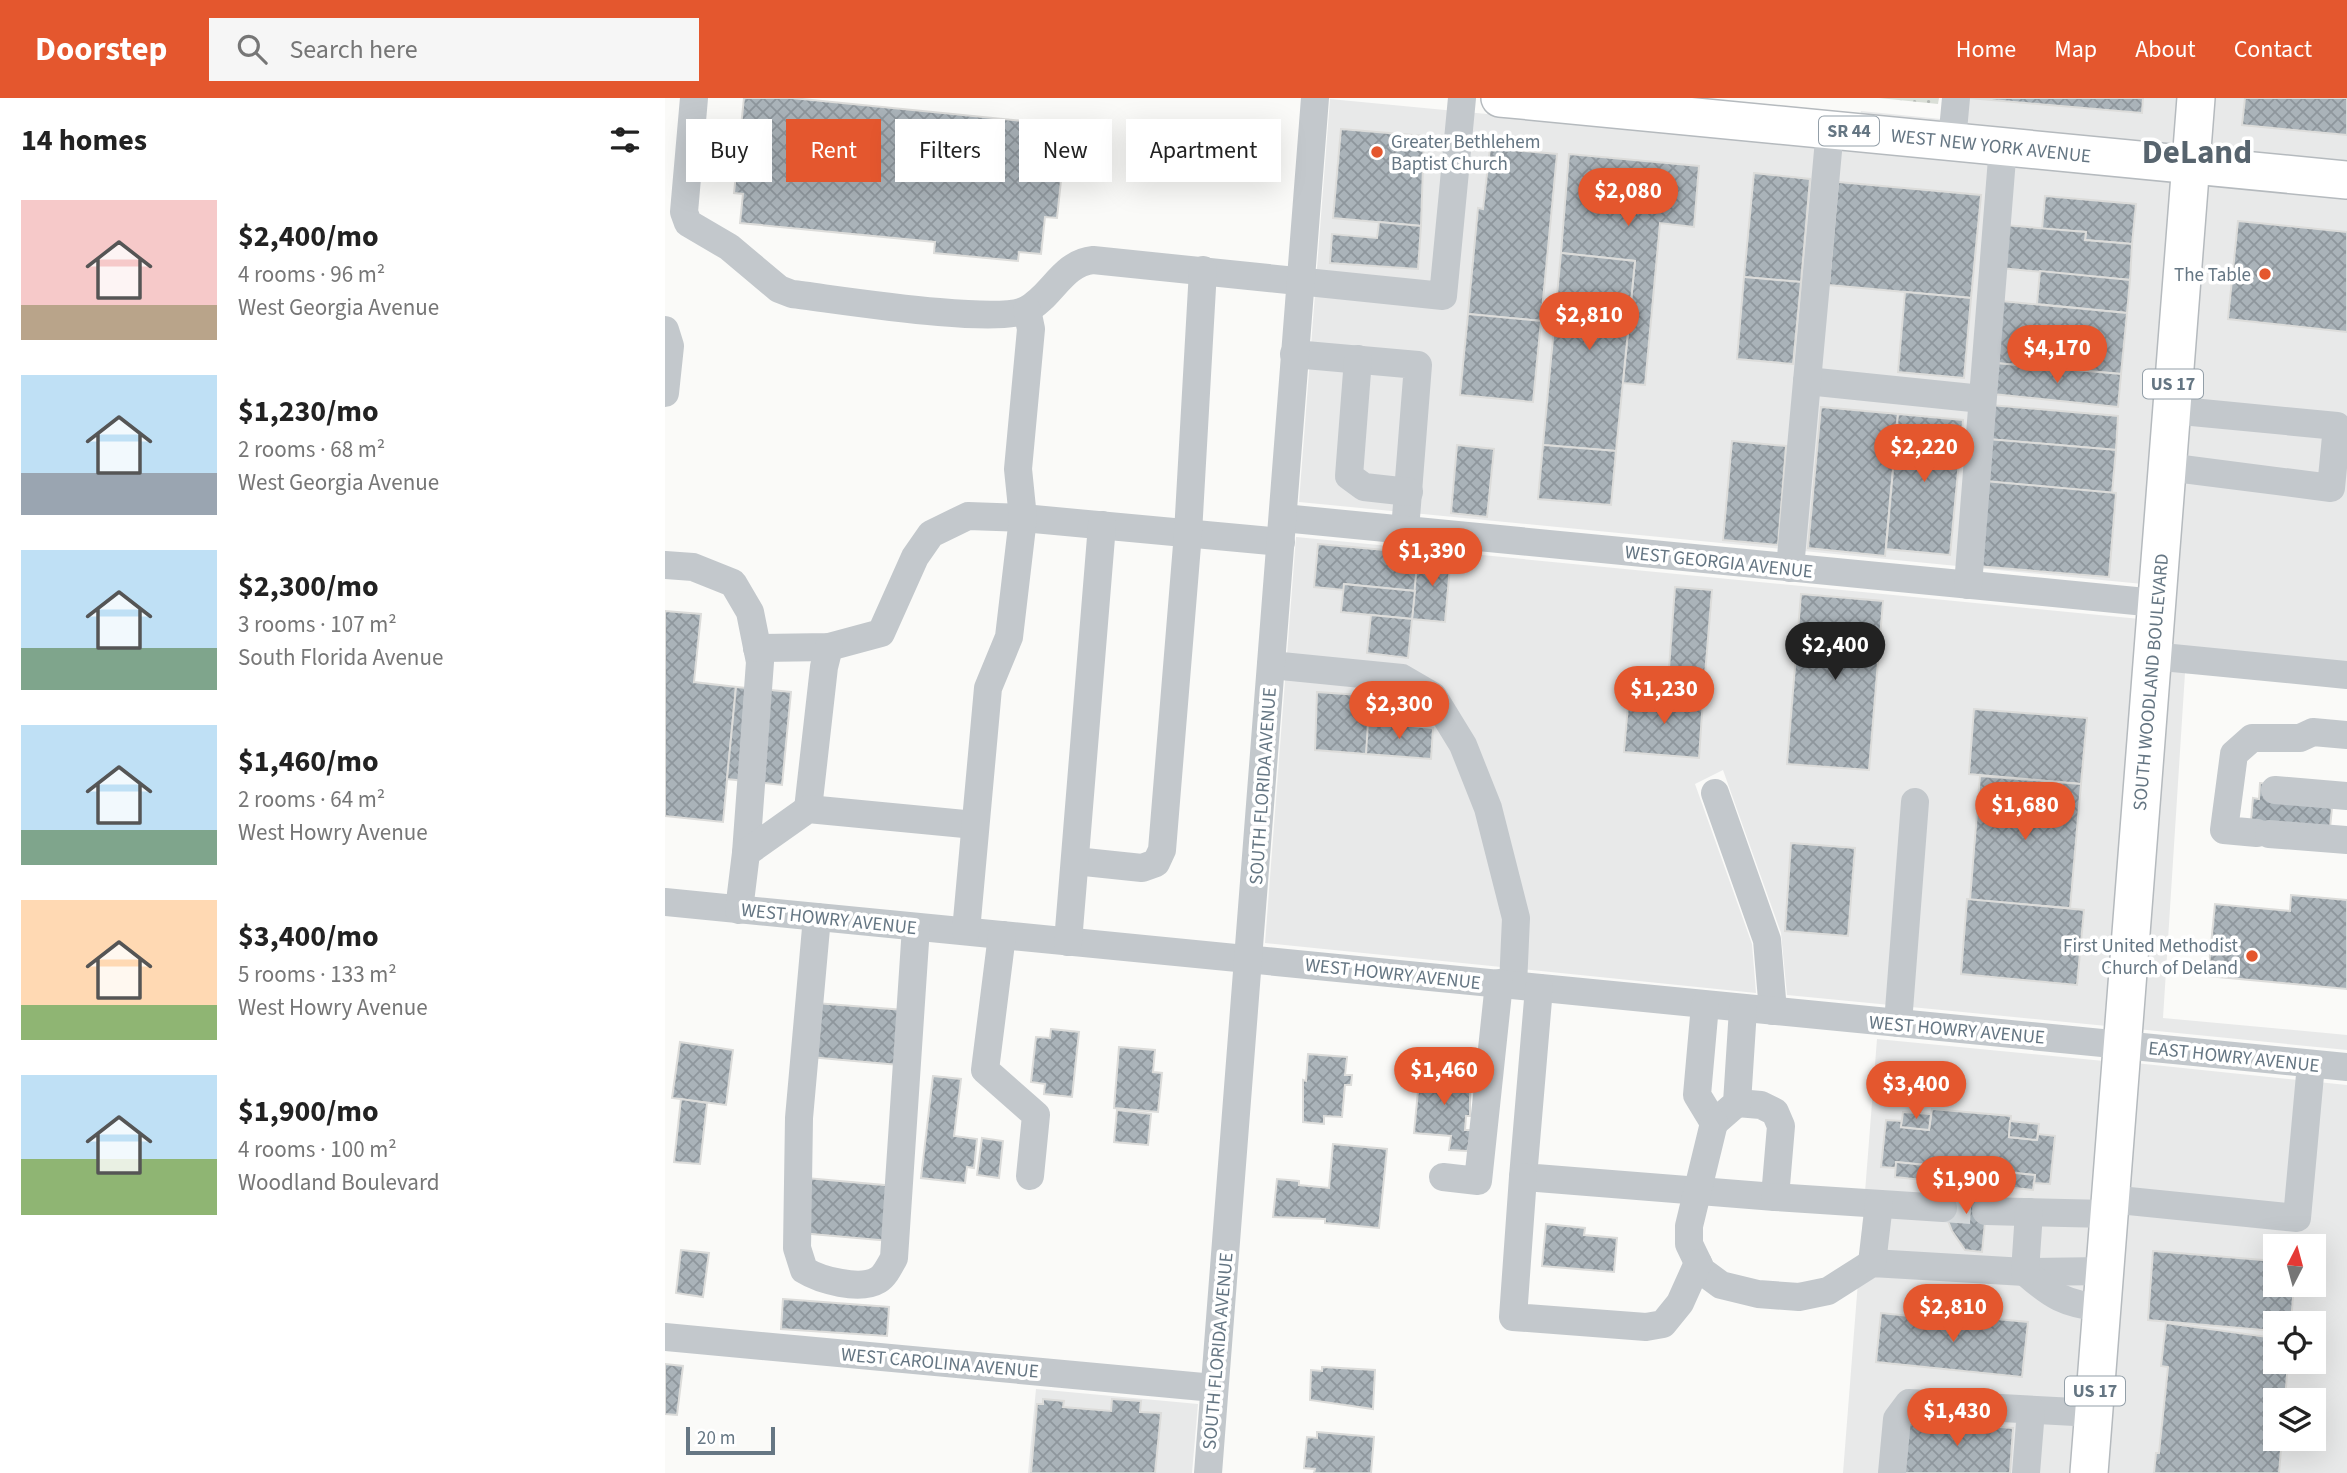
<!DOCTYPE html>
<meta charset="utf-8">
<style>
body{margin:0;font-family:"Source Sans 3",sans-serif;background:#f6f6f6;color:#222;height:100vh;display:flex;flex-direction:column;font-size:26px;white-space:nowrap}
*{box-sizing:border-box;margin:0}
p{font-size:23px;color:#767676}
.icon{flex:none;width:38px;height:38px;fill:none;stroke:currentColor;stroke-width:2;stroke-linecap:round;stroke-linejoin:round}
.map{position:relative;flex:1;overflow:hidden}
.side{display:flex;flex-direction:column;background:#fff;width:665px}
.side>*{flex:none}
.banner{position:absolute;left:21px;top:21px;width:665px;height:63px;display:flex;gap:14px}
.needle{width:46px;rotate:6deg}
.buttons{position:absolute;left:1598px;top:1136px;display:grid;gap:14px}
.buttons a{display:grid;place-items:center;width:63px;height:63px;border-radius:0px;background:#fff;box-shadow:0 7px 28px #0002;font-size:35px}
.scale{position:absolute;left:21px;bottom:18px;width:89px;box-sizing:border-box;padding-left:7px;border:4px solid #657683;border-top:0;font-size:19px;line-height:24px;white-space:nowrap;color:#657683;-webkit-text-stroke:5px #fff;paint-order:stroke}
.price{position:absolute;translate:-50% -60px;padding:0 16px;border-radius:24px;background:#e4572e;color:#fff;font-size:23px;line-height:46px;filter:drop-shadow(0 2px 4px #0008)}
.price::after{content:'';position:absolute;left:50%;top:42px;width:21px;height:16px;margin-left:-10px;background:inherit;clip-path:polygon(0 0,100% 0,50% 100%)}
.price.selected{background:#222;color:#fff}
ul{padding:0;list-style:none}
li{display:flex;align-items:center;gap:21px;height:175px;padding:0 21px}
li span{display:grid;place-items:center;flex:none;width:196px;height:140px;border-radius:0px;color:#555}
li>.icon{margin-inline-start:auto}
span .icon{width:84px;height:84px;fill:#fffc;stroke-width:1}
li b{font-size:30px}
h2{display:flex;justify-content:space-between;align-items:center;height:84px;padding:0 21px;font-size:30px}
.tag{padding:0 24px;border-radius:0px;background:#fff;box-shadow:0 7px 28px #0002;font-size:24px;line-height:63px}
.tag.selected{background:#e4572e;color:#fff}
header{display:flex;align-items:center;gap:42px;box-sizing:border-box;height:98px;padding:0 35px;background:#e4572e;color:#fff}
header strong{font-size:33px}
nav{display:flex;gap:38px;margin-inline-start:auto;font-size:24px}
.search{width:490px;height:63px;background:#f6f6f6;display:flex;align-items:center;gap:18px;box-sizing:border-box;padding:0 24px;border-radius:0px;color:#767676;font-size:26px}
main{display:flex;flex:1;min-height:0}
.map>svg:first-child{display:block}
</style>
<header>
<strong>Doorstep</strong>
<div class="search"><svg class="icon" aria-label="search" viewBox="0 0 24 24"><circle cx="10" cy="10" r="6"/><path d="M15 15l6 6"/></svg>Search here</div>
<nav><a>Home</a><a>Map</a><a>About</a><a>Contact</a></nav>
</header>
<main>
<section class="side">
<h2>14 homes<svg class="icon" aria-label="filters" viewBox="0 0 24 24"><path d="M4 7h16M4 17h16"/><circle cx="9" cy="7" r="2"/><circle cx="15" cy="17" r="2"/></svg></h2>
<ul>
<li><span style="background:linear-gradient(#f6c9c9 75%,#b9a48a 0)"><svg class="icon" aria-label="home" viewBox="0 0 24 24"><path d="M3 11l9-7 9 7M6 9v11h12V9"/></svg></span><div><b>$2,400/mo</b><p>4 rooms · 96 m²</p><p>West Georgia Avenue</p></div></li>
<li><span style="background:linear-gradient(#bfe0f5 70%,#9aa5b1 0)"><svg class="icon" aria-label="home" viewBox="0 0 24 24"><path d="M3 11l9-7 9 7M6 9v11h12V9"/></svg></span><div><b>$1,230/mo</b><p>2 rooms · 68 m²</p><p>West Georgia Avenue</p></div></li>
<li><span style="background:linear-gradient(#bfe0f5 70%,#7fa58c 0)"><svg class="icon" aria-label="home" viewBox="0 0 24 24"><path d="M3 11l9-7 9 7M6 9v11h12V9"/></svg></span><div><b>$2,300/mo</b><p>3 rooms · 107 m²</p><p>South Florida Avenue</p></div></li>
<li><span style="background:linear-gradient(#bfe0f5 75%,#7fa58c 0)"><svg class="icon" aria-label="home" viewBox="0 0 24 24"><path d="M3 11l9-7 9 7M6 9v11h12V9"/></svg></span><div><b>$1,460/mo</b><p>2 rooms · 64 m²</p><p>West Howry Avenue</p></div></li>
<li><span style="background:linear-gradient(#ffd9b3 75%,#8fb573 0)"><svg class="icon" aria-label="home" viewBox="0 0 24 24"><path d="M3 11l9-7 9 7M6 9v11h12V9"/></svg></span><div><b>$3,400/mo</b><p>5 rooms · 133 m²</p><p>West Howry Avenue</p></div></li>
<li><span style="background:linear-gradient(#bfe0f5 60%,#8fb573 0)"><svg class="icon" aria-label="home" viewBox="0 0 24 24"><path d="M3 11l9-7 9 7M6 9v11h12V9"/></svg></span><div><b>$1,900/mo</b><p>4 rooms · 100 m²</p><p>Woodland Boulevard</p></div></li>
</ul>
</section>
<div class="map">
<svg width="1682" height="1375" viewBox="0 0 1682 1375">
<defs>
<pattern id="park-dots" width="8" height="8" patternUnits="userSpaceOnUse" patternTransform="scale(1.75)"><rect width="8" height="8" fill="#dadfd7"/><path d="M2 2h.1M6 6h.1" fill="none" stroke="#b4b9b4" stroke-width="1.8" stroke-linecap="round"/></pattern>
<pattern id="building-cross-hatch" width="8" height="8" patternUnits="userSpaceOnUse" patternTransform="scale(1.75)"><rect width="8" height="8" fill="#aab3b9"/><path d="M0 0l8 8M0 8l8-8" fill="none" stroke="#8e969c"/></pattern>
</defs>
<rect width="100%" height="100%" fill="#fafaf8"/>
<!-- built -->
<g fill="#e8e9e9" fill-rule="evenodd">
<path d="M 1287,0 L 1516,0 L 1511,47 L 1195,17 L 1196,13 L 1276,21 Z"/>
<path d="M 1546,0 L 1682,0 L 1682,65 L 1541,50 Z"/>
<path d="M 665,1 L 1508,82 L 1478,486 L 634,404 Z"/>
<path d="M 1539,85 L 1682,99 L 1682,585 L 1520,575 L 1498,920 L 1682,937 L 1682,952 L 1472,931 Z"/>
<path d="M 631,439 L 1475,521 L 1442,928 L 1122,897 L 1116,835 L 1058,672 L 1030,686 L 1087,846 L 1091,895 L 600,845 Z"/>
<path d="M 1212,941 L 1439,963 L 1409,1375 L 1178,1375 Z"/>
<path d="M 1470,965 L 1682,987 L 1682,1375 L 1440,1375 ZM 1610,1148 L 1648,1148 L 1648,1186 L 1610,1186 ZM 1610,1225 L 1648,1225 L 1648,1264 L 1610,1264 ZM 1610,1302 L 1648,1302 L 1648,1340 L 1610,1340 Z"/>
<path d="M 371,1291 L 533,1306 L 527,1375 L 363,1375 Z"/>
</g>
<!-- park -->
<path fill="url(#park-dots)" d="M 1214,0 L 1274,0 L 1273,6 Z"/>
<!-- building -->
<g fill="url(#building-cross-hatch)" stroke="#dcdcda" stroke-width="2">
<path d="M 79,0 L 127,0 L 389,26 L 388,35 L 401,36 L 392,120 L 380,119 L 376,156 L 354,154 L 353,163 L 269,155 L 270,144 L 75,125 L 78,96 L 69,95 Z"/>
<path d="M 1304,0 L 1478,0 L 1477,15 Z"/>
<path d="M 1580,0 L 1682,0 L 1682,37 L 1577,27 Z"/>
<path d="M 676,31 L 759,38 L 756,128 L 668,120 Z"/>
<path d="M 825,50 L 892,56 L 876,223 L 803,216 L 813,110 L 818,111 Z"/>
<path d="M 904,56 L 1034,68 L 1029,129 L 995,125 L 980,287 L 958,285 L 970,163 L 896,155 Z"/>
<path d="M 1089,75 L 1145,81 L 1136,184 L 1079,179 Z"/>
<path d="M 1173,84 L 1316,97 L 1306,200 L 1164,187 Z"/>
<path d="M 1380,98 L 1471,106 L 1467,146 L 1420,142 L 1421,134 L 1377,131 Z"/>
<path d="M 1573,123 L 1682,134 L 1682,234 L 1563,221 Z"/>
<path d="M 714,124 L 756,128 L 753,171 L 665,165 L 667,136 L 712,140 Z"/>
<path d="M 1339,127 L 1421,134 L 1420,142 L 1467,146 L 1465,182 L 1335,170 Z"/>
<path d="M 896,155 L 970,163 L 951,353 L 878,347 Z"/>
<path d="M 1375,173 L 1465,182 L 1462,215 L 1372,206 Z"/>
<path d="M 1079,179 L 1136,184 L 1128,266 L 1072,261 Z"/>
<path d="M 1240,194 L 1306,200 L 1299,280 L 1233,274 Z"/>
<path d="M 1336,203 L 1462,215 L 1456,276 L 1330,265 Z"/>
<path d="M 803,216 L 876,223 L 868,304 L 795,297 Z"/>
<path d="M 1330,265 L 1456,276 L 1453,309 L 1328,296 Z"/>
<path d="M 1325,307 L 1453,318 L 1451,352 L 1322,341 Z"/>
<path d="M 1156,309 L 1233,316 L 1220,458 L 1143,450 Z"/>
<path d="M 1233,316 L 1298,322 L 1285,457 L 1221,451 Z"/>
<path d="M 1322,341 L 1451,352 L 1447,395 L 1319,383 Z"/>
<path d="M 1067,343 L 1121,348 L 1113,447 L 1058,442 Z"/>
<path d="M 792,347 L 829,351 L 822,419 L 786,415 Z"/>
<path d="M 878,347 L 951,353 L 946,407 L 873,401 Z"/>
<path d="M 1319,383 L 1451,395 L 1444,479 L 1311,468 Z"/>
<path d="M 653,446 L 753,455 L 750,493 L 679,486 L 679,492 L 649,489 Z"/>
<path d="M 753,455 L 786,458 L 780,524 L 747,521 Z"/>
<path d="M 679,486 L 750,493 L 747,521 L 676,514 Z"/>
<path d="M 1010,489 L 1047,492 L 1038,601 L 1002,598 Z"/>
<path d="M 1136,496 L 1218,503 L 1204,672 L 1122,666 Z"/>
<path d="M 0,513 L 36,516 L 29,584 L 71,589 L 58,724 L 0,718 Z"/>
<path d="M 706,517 L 747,521 L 743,560 L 702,555 Z"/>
<path d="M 71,589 L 126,594 L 117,687 L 62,681 Z"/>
<path d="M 652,594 L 709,598 L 701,656 L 650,652 Z"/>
<path d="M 964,595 L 1038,601 L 1034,660 L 959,654 Z"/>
<path d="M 1309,611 L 1422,620 L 1416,686 L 1304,676 Z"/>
<path d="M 703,624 L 768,630 L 766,661 L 701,656 Z"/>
<path d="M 1315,678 L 1416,686 L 1405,810 L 1305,802 Z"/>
<path d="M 1595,685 L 1611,687 L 1667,710 L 1665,730 L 1586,723 L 1588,700 L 1594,701 Z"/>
<path d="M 1126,745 L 1190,750 L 1183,838 L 1120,833 Z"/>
<path d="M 1626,797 L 1682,802 L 1682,891 L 1543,878 L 1550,806 L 1625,813 Z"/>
<path d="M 1302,801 L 1419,812 L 1412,887 L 1296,876 Z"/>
<path d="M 150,905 L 239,912 L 234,967 L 145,959 Z"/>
<path d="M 386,931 L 414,934 L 407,999 L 379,996 L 380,986 L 366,984 L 371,939 L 385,940 Z"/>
<path d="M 15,944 L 68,952 L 61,1007 L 7,1000 Z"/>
<path d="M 454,949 L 490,952 L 488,974 L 497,975 L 493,1014 L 449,1010 Z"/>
<path d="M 643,956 L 682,959 L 680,977 L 687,977 L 686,987 L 680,987 L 677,1019 L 659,1018 L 659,1026 L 638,1024 L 638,982 L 641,983 Z"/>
<path d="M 755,972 L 805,976 L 805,1018 L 801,1018 L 800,1032 L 806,1032 L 803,1053 L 784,1052 L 786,1038 L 749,1035 Z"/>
<path d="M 268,978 L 296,981 L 289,1038 L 312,1041 L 309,1070 L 302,1069 L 300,1085 L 256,1080 Z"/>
<path d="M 16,1001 L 42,1005 L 35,1066 L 9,1064 Z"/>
<path d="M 1267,1011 L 1346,1018 L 1344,1039 L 1372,1042 L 1373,1036 L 1390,1038 L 1385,1086 L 1369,1085 L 1370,1077 L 1341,1074 L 1339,1095 L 1277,1089 L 1258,1087 L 1260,1067 L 1231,1064 L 1231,1070 L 1216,1069 L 1221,1022 L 1237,1023 L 1236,1029 L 1264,1032 Z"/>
<path d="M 452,1012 L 486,1016 L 483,1047 L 449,1044 Z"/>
<path d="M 1238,1014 L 1266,1016 L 1264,1032 L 1236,1029 Z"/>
<path d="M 1345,1023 L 1374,1026 L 1372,1042 L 1344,1039 Z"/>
<path d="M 317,1040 L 338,1043 L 334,1080 L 312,1077 Z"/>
<path d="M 668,1046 L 722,1051 L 714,1130 L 660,1125 L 660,1121 L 608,1119 L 612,1081 L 634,1083 L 634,1087 L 664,1090 Z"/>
<path d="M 1231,1064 L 1260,1067 L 1258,1082 L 1230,1079 Z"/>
<path d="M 1341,1074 L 1370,1077 L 1368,1092 L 1340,1089 Z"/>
<path d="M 141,1080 L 230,1088 L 225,1143 L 136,1135 Z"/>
<path d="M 1277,1089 L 1323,1094 L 1317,1154 L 1300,1152 L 1287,1133 L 1278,1110 Z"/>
<path d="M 881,1126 L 920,1130 L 919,1137 L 952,1140 L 949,1174 L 877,1168 Z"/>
<path d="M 16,1152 L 44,1155 L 38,1199 L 11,1195 Z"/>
<path d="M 1488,1153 L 1610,1163 L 1610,1186 L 1629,1186 L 1626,1225 L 1610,1225 L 1610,1233 L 1483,1222 Z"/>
<path d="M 118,1201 L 224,1209 L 222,1238 L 116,1231 Z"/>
<path d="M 1216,1215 L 1320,1226 L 1321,1220 L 1363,1224 L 1357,1279 L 1211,1264 Z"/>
<path d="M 1501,1225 L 1610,1240 L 1610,1264 L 1623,1264 L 1620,1302 L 1610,1302 L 1610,1340 L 1617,1340 L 1614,1375 L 1489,1375 L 1491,1355 L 1494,1355 L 1503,1269 L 1496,1268 Z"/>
<path d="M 0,1266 L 18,1268 L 12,1317 L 0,1316 Z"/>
<path d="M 657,1269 L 710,1272 L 708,1311 L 645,1302 L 646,1272 L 657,1273 Z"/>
<path d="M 378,1301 L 399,1303 L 398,1309 L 446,1313 L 447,1301 L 476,1303 L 475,1314 L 496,1315 L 490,1375 L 366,1375 L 372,1306 L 378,1306 Z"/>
<path d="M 1241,1322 L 1348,1330 L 1345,1375 L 1238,1375 Z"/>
<path d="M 652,1334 L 709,1339 L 706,1375 L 649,1375 L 650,1371 L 639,1370 L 642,1339 L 652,1340 Z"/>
</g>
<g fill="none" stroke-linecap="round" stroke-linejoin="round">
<!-- minor-tunnel -->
<path stroke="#d5d9db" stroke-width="28" stroke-dasharray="28 14" stroke-linecap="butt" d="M 1278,1110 L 1321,1113"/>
<!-- major casing -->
<g stroke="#b5babe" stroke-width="40">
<g id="major">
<path d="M 835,0 L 1682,82"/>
<path d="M 1424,1375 L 1531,0"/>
</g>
</g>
<!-- minor -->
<g stroke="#c3c8cc" stroke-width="28">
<path d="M 29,0 L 19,114 L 23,125 L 64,149 L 114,191 L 127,196 C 170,201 329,227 361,212 C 387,199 397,165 428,162 L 778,198 L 797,0"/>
<path d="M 1287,43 L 1291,0"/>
<path d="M 0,232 L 5,248 L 0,295"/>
<path d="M 629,256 L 753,267 L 740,432"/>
<path d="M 693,261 L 684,378 L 699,389 L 744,394"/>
<path d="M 1142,283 L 1317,301"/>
<path d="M 1502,369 L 1666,390 L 1672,328 L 1506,312"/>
<path d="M 618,420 L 1491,505"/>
<path d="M 0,467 L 28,469 L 68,485 L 85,514 L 95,564 L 81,755"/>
<path d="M 1125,470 L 1165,31"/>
<path d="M 1303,487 L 1338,48"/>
<path d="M 92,550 L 164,549 L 216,535 L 250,459 L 266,436 L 303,418 L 358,420 L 616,444"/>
<path d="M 1487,558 L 1682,577"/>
<path d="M 606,567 L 737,580 L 768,598 L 798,647 L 823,710 L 851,820 L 848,887"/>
<path d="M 1610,692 L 1682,698"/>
<path d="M 1050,695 L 1102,842 L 1108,913"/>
<path d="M 143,711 L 159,569 L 164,549"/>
<path d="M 1592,735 L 1559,732 L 1569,656 L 1587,640 L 1635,640 L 1648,634 L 1682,637"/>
<path d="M 1604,736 L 1682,742"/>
<path d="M 410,763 L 477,770 L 491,765 L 497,752 L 523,435 L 538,172"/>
<path d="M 0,804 L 1682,969"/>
<path d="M 74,812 L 81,755 L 143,711 L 310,727"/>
<path d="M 152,819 L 134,1020 L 132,1150 L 139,1172 C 155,1182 195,1193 213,1182 C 220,1178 225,1167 229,1160 L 251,829"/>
<path d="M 301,833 L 323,590 L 344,539 L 358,420 L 353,371 L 366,231 L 362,212"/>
<path d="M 337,837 L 320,972 L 371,1017 L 365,1078"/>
<path d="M 403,844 L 437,427"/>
<path d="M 874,890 L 858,1079 L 1110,1099 L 1116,1028 L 1110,1014 L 1096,1007 L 1072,1005"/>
<path d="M 1040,907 L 1032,997 L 1049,1025 L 1072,1005 L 1078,911"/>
<path d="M 1233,925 L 1250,704"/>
<path d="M 1049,1025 L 1024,1128 L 1024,1146 L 1037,1173 L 1056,1187 L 1093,1196 L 1134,1199 L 1163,1193 L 1207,1165 L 1360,1174 L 1439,1173"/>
<path d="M 778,1079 L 813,1083 L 834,885"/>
<path d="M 858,1079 L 848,1219 L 981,1229 L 998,1226 L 1015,1205 L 1033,1165"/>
<path d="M 1110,1099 L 1278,1110"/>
<path d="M 1444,1101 L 1632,1120 L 1646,966"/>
<path d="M 1321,1113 L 1443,1116"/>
<path d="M 1207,1165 L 1214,1106"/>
<path d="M 1360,1174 C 1387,1198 1400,1206 1437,1210"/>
<path d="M 1360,1174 L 1364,1114"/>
<path d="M 0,1239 L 549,1290"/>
<path d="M 543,1375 L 650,0"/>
<path d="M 1227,1375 L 1232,1321 L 1244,1305 L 1429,1315"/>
<path d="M 1361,1375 L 1366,1312"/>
</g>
<!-- major -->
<use href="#major" stroke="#fff" stroke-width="37"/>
</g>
<!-- markers -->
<g fill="#e4572e" stroke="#fff" stroke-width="2.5">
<circle cx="712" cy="54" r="7"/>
<circle cx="1600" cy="176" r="7"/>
<circle cx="1587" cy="858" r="7"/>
</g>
<g text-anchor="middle" stroke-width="7" stroke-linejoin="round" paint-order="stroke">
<!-- shield labels -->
<g fill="#fff" stroke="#939fa8" stroke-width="2">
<rect x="1154" y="18.5" width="60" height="29" rx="5"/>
<rect x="1478" y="271.5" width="60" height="29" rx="5"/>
<rect x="1400" y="1278.5" width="60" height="29" rx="5"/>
</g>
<g font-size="18" font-weight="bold" fill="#657683">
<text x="1184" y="39">SR 44</text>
<text x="1508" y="292">US 17</text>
<text x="1430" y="1299">US 17</text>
</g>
<!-- poi labels -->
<g font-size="19" fill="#657683" stroke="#fff" text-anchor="end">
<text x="726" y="50" text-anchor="start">Greater Bethlehem<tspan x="726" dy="22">Baptist Church</tspan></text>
<text x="1586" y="183">The Table</text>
<text x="1573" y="854">First United Methodist<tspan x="1573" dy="22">Church of Deland</tspan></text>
</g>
<!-- street labels -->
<g font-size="19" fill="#657683" stroke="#fff">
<text transform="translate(1326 47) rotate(6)" y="7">WEST NEW YORK AVENUE</text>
<text transform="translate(1054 463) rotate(6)" y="7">WEST GEORGIA AVENUE</text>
<text transform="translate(1485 584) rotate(-85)" y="7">SOUTH WOODLAND BOULEVARD</text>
<text transform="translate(597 688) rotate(-86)" y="7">SOUTH FLORIDA AVENUE</text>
<text transform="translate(164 820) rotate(6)" y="7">WEST HOWRY AVENUE</text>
<text transform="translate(728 875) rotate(6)" y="7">WEST HOWRY AVENUE</text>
<text transform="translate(1292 931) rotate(5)" y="7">WEST HOWRY AVENUE</text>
<text transform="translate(1569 958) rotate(6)" y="7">EAST HOWRY AVENUE</text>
<text transform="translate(552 1253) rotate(-85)" y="7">SOUTH FLORIDA AVENUE</text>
<text transform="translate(275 1264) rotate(5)" y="7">WEST CAROLINA AVENUE</text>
</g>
<!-- town labels -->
<g font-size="33" font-weight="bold" fill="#57646e" stroke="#fff">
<text x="1532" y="65">DeLand</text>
</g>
</g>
</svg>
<div class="buttons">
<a><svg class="needle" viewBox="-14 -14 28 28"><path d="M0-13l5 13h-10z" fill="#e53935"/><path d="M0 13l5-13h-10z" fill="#767676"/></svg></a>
<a><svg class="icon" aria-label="locate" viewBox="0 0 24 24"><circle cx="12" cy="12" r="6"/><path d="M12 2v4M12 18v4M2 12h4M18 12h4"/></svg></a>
<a><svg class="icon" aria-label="layers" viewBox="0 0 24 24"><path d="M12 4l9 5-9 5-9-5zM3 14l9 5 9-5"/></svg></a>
</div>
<div class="scale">20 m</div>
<b class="price" style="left:963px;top:130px">$2,080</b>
<b class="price" style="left:924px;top:254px">$2,810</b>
<b class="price" style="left:1392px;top:287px">$4,170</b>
<b class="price" style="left:1259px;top:386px">$2,220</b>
<b class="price" style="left:767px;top:490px">$1,390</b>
<b class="price selected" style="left:1170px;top:584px">$2,400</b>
<b class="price" style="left:999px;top:628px">$1,230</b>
<b class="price" style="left:734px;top:643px">$2,300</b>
<b class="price" style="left:1360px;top:744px">$1,680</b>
<b class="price" style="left:779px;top:1009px">$1,460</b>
<b class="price" style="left:1251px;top:1023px">$3,400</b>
<b class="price" style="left:1301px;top:1118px">$1,900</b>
<b class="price" style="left:1288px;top:1246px">$2,810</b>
<b class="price" style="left:1292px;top:1350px">$1,430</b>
<div class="banner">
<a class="tag">Buy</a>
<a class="tag selected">Rent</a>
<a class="tag">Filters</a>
<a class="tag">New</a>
<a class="tag">Apartment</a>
</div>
</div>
</main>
